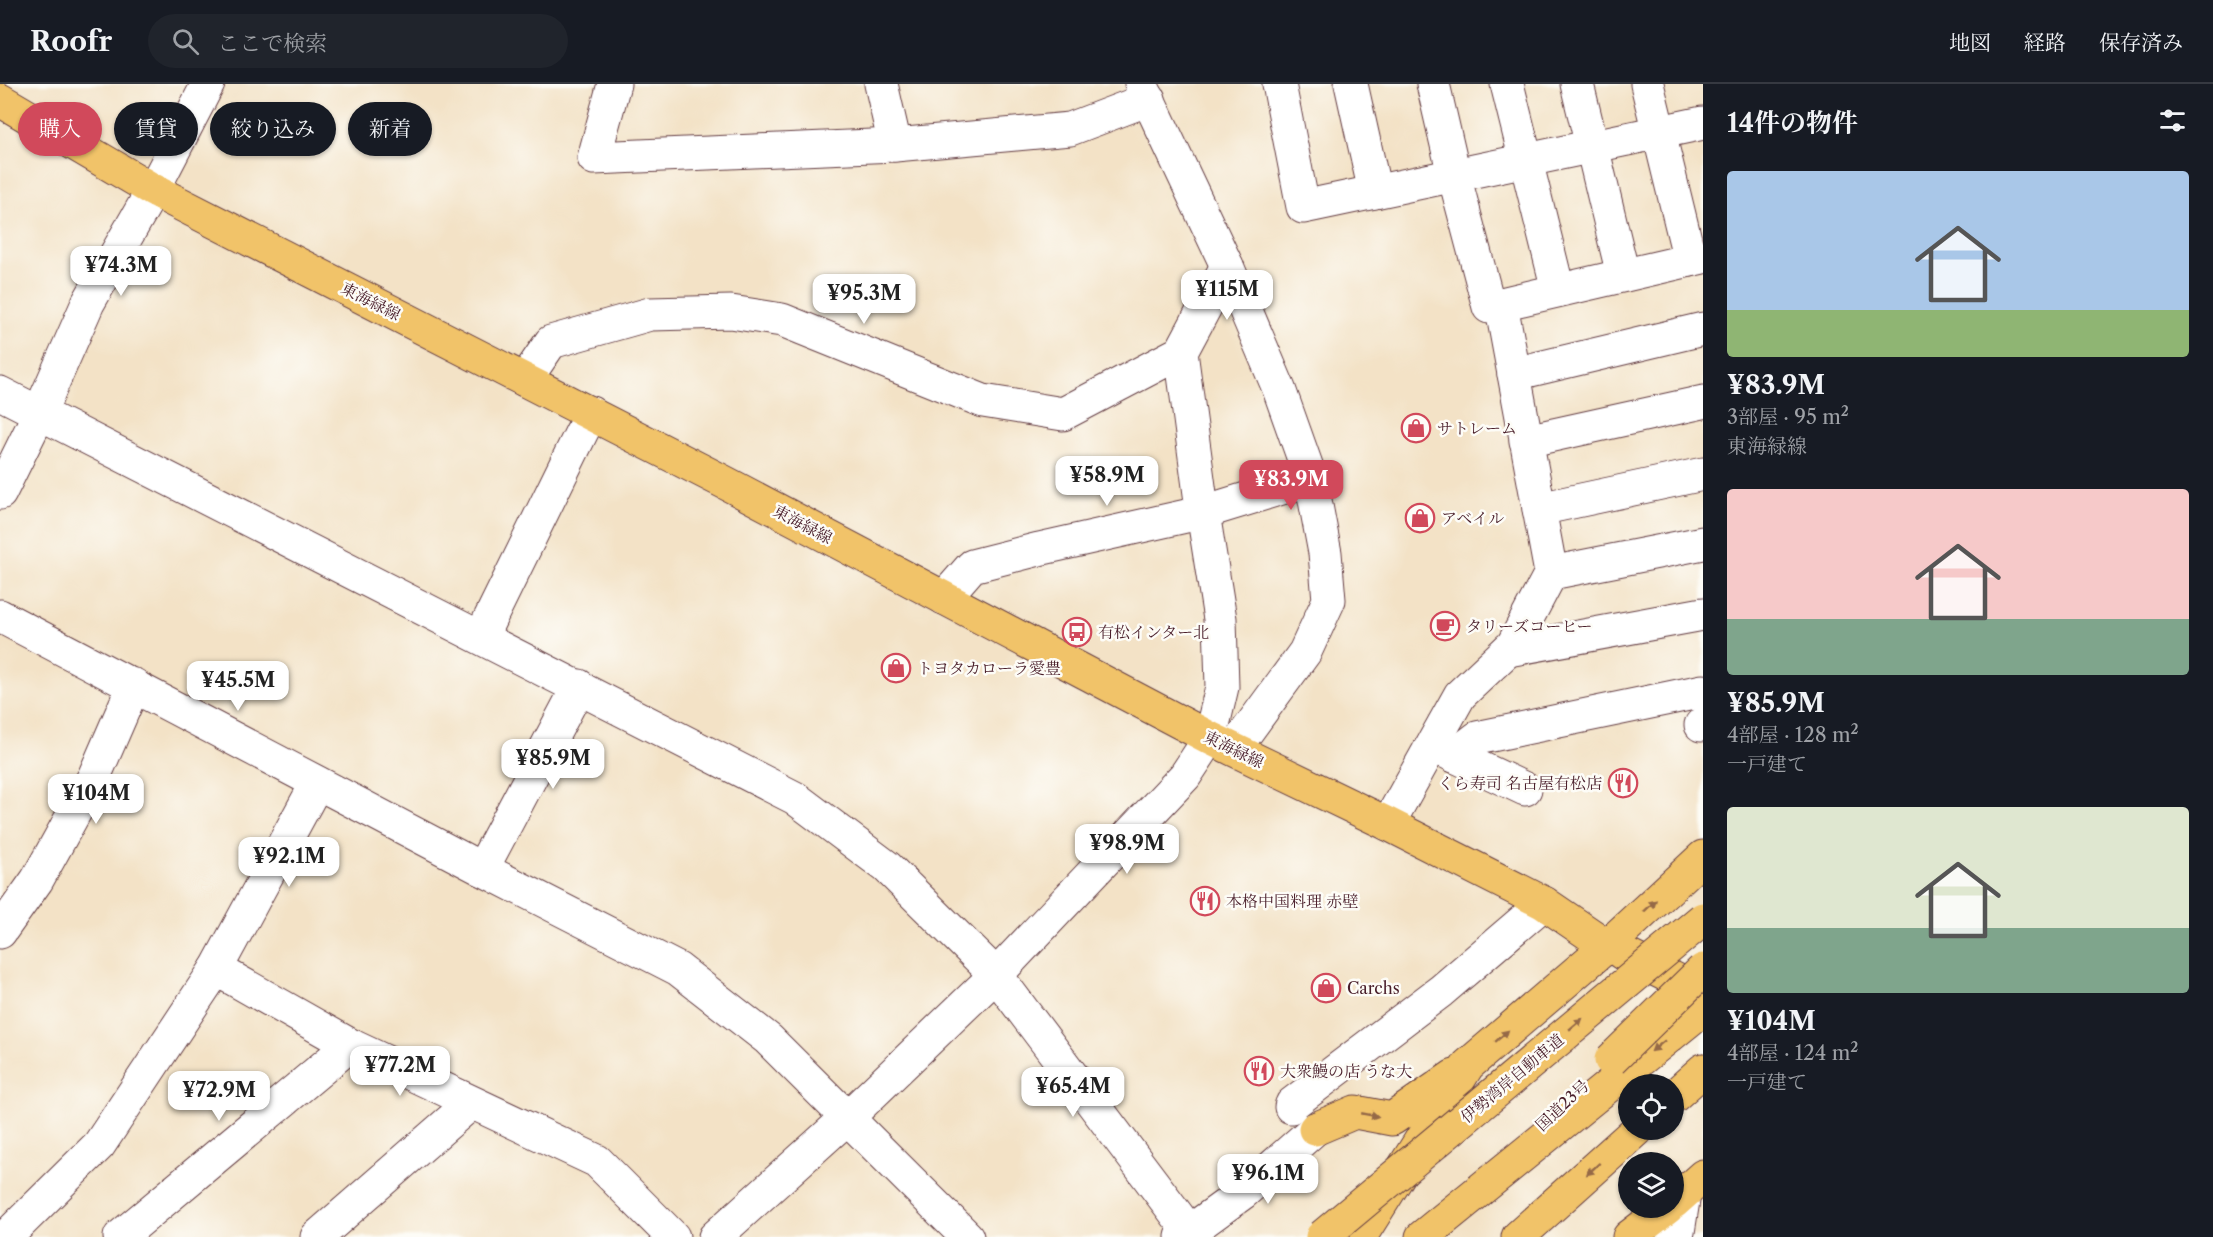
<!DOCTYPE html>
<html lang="ja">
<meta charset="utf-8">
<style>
body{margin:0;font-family:"Libre Caslon Text","Noto Serif JP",serif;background:#20242c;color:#f1f3f6;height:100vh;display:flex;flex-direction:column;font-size:22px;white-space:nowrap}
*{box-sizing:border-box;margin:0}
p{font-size:20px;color:#9ea1a6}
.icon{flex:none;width:33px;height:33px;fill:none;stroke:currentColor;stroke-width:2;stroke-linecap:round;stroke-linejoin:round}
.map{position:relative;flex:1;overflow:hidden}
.side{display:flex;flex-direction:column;background:#171b24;width:510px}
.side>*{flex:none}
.top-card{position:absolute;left:18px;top:18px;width:570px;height:54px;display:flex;gap:12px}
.tools{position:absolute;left:1618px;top:990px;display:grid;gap:12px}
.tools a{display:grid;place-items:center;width:66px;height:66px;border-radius:50%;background:#171b24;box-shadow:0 2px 4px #0004;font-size:30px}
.price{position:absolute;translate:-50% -51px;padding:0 14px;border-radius:12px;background:#fff;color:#222;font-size:20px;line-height:39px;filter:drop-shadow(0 2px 3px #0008)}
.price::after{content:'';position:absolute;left:50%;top:36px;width:18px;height:14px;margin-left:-9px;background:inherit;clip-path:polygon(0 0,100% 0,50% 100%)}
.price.current{background:#d1495b;color:#fff}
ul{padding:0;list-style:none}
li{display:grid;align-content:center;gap:12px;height:318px;padding:0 24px}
li span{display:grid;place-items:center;height:186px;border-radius:6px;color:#555}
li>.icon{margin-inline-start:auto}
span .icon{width:108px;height:108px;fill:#fffc;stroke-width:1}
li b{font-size:26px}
h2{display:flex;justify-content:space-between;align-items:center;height:72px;padding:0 24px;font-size:26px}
.pill{padding:0 21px;border-radius:27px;background:#171b24;box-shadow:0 2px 4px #0004;font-size:21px;line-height:54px}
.pill.current{background:#d1495b;color:#fff}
header{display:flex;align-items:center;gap:36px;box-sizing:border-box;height:84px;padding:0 30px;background:#171b24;border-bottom:2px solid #363941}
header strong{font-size:28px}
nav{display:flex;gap:33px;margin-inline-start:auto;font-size:21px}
.search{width:420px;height:54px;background:#20242c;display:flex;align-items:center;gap:15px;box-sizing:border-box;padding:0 21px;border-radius:33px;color:#9ea1a6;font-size:22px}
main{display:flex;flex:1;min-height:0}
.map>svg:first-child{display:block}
</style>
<header>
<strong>Roofr</strong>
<div class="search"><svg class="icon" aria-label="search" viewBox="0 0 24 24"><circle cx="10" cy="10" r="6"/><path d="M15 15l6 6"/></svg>ここで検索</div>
<nav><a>地図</a><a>経路</a><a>保存済み</a></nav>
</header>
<main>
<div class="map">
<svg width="1703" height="1153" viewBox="0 0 1703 1153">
<rect width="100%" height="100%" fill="#fdfcf7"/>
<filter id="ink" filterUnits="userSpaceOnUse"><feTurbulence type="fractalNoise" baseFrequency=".0167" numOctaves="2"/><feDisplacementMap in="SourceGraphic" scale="12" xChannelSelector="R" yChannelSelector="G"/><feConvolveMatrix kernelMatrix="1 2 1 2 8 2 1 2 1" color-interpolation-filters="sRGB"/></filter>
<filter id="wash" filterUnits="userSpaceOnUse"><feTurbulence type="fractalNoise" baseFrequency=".008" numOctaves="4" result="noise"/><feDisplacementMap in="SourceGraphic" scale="24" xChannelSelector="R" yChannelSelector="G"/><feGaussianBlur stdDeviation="1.35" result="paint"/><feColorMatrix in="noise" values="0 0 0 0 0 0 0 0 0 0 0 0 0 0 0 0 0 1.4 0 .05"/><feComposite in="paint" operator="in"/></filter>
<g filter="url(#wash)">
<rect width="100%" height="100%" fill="#f3e2c6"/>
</g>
<g filter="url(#ink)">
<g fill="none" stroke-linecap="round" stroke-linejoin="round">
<!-- minor casing -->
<g stroke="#633c42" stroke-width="35">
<g id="minor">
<path d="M 614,0 L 594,74 L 895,61 L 1070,45 L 1149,15"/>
<path d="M 881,0 L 895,61"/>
<path d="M 1141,0 L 1227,182 L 1279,305 L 1311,395 L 1325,469 L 1329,516 L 1305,568 L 1234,665"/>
<path d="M 1279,0 L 1303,123 L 1703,39"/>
<path d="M 1351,0 L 1375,108"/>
<path d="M 1507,0 L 1558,206"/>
<path d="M 1577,0 L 1623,191"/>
<path d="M 1647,0 L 1690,176"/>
<path d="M 1501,220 L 1703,173"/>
<path d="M 1514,290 L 1703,245"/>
<path d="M 525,296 L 551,258 L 650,230 L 731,228 L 782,236 L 983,317 L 1063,330 L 1181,268 L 1227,182"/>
<path d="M 0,309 L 795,714 L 887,783 L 996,891 L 1189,1147"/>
<path d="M 1526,357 L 1703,318"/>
<path d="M 0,409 L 39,330 L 88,219 L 153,106 L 208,0"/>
<path d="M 1539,425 L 1703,390"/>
<path d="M 1551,489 L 1703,459"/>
<path d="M 944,514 L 972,482 L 1039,465 L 1204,428 L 1311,395"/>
<path d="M 0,532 L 482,785 L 678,885 L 768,955 L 967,1153"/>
<path d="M 481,553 L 591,329"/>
<path d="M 1508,566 L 1703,530"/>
<path d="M 1701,641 L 1703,639"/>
<path d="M 1438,664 L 1525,705"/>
<path d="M 1454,672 L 1477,654 L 1703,607"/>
<path d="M 1388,740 L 1460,611 L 1513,561 L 1551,489 L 1501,220 L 1489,223 L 1454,91 L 1433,0"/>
<path d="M 482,785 L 579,602"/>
<path d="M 0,848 L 37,796 L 94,693 L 134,601"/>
<path d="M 216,885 L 350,961 L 597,1077 L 673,1153"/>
<path d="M 1291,1023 L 1292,1020 L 1441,907 L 1544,819"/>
<path d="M 6,1153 L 99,1061 L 216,885 L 317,699"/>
<path d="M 120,1153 L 350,961"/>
<path d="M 317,1153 L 471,1019"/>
<path d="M 715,1153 L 847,1034 L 996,891 L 1185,692 L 1210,654 L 1222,603 L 1220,535 L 1200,410 L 1181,268"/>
<path d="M 1182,1153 L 1244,1108 L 1315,1045"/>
<path d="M 1673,1153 L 1678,1148 L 1684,1110"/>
</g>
</g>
<!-- major casing -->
<g stroke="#633c42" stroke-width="35">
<path id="major" d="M 0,16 L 153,106 L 724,398 L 1210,654 L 1388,740 L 1544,819 L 1607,862"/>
</g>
<!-- highway casing -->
<g stroke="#633c42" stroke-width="35">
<g id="highway">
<path d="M 1622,869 L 1703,909"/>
<path d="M 1674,1012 L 1703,986"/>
<path d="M 1315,1045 L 1355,1028 L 1392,1035 L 1454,992"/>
<path d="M 1674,1118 L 1703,1092"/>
<path d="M 1360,1153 L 1468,981 L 1607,862 L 1703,773"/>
<path d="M 1422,1153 L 1703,925"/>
<path d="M 1518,1153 L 1637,1046"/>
<path d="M 1629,1153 L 1667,1124"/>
</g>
</g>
<!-- minor -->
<use href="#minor" stroke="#fff" stroke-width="33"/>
<!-- major -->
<use href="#major" stroke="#f1c369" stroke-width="33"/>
<!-- highway -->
<use href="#highway" stroke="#f1c369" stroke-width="33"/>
<!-- highway-bridge casing -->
<g stroke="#633c42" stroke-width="35" stroke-linecap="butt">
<g id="highway-bridge">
<path d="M 1611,976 L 1703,886"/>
<path d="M 1322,1153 L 1703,835"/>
</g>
</g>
<!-- highway-bridge -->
<use href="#highway-bridge" stroke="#f1c369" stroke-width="33"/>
</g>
<!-- one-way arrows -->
<defs><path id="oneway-solid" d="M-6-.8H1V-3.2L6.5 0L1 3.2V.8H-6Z" transform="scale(1.5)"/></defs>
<g fill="#956947">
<use href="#oneway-solid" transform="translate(1650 822) rotate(-43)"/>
<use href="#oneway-solid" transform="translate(1576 940) rotate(-40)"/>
<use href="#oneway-solid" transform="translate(1502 952) rotate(-41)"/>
<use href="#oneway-solid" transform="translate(1658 962) rotate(141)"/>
<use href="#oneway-solid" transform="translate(1370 1031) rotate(11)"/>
<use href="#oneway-solid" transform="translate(1593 1085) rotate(138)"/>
</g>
</g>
<!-- icons -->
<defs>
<g id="shop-ring" transform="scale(1.5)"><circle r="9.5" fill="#fdfcf7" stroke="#d1495b" stroke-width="1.5"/><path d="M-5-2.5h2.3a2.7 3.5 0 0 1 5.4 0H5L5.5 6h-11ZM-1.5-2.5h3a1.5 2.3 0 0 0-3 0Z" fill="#d1495b"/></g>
<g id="cafe-ring" transform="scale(1.5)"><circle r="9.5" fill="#fdfcf7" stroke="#d1495b" stroke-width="1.5"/><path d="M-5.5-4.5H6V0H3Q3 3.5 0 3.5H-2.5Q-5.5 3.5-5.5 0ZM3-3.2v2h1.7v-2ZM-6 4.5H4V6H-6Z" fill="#d1495b"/></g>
<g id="bus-ring" transform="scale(1.5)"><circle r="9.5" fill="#fdfcf7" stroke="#d1495b" stroke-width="1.5"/><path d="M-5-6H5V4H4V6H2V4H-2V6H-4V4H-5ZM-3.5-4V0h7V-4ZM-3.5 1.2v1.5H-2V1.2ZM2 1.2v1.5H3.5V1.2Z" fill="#d1495b"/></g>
<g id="restaurant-ring" transform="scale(1.5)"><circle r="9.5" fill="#fdfcf7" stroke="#d1495b" stroke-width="1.5"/><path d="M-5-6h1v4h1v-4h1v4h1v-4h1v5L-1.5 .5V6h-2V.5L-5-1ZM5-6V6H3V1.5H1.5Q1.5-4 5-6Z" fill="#d1495b"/></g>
</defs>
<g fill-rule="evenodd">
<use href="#shop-ring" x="1416" y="344"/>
<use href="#shop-ring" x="1420" y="434"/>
<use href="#cafe-ring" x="1445" y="542"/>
<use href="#bus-ring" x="1077" y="548"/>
<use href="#shop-ring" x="896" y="584"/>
<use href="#restaurant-ring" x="1623" y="699"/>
<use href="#restaurant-ring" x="1205" y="817"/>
<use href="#shop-ring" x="1326" y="904"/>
<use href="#restaurant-ring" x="1259" y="987"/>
</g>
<g text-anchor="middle" stroke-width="5" stroke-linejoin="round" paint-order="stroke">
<!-- street labels -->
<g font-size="16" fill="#4a1f2b" stroke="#fdfcf7">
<text transform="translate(371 217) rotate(27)" y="6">東海緑線</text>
<text transform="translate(803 440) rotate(28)" y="6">東海緑線</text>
<text transform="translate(1234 665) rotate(26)" y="6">東海緑線</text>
<text transform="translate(1512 994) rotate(-40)" y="6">伊勢湾岸自動車道</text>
<text transform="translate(1562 1021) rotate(-43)" y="6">国道23号</text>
</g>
<!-- poi labels -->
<g font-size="16" fill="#4a1f2b" stroke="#fdfcf7" text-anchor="start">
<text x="1437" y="350">サトレーム</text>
<text x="1441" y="440">アベイル</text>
<text x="1466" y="548">タリーズコーヒー</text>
<text x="1098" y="554">有松インター北</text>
<text x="917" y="590">トヨタカローラ愛豊</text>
<text x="1602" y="705" text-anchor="end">くら寿司 名古屋有松店</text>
<text x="1226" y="823">本格中国料理 赤壁</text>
<text x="1347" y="910">Carchs</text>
<text x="1280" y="993">大衆鰻の店 うな大</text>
</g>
</g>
</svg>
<div class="tools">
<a><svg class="icon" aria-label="locate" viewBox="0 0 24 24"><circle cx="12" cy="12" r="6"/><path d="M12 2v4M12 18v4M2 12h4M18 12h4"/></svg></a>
<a><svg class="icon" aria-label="layers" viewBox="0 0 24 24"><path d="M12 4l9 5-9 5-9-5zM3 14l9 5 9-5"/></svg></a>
</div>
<b class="price" style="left:121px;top:213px">¥74.3M</b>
<b class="price" style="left:1227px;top:237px">¥115M</b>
<b class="price" style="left:864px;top:241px">¥95.3M</b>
<b class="price" style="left:1107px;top:423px">¥58.9M</b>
<b class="price current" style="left:1291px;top:427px">¥83.9M</b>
<b class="price" style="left:238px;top:628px">¥45.5M</b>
<b class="price" style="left:553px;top:706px">¥85.9M</b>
<b class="price" style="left:96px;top:741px">¥104M</b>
<b class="price" style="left:1127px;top:791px">¥98.9M</b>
<b class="price" style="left:289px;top:804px">¥92.1M</b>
<b class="price" style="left:400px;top:1013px">¥77.2M</b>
<b class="price" style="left:1073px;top:1034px">¥65.4M</b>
<b class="price" style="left:219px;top:1038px">¥72.9M</b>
<b class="price" style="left:1268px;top:1121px">¥96.1M</b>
<div class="top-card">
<a class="pill current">購入</a>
<a class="pill">賃貸</a>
<a class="pill">絞り込み</a>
<a class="pill">新着</a>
</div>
</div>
<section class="side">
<h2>14件の物件<svg class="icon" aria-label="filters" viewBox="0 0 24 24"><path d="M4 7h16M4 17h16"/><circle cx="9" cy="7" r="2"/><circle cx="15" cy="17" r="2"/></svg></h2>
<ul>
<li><span style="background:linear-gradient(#a9c7e8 75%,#8fb573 0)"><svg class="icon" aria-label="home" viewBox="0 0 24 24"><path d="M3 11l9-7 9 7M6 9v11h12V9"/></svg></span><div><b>¥83.9M</b><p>3部屋 · 95 m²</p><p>東海緑線</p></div></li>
<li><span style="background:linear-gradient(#f6c9c9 70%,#7fa58c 0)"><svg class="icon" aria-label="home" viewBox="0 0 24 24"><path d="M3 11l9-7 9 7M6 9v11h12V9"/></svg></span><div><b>¥85.9M</b><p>4部屋 · 128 m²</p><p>一戸建て</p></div></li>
<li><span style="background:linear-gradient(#dfe7d0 65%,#7fa58c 0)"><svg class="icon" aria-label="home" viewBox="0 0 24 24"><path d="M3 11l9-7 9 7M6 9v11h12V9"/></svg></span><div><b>¥104M</b><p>4部屋 · 124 m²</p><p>一戸建て</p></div></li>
</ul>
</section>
</main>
